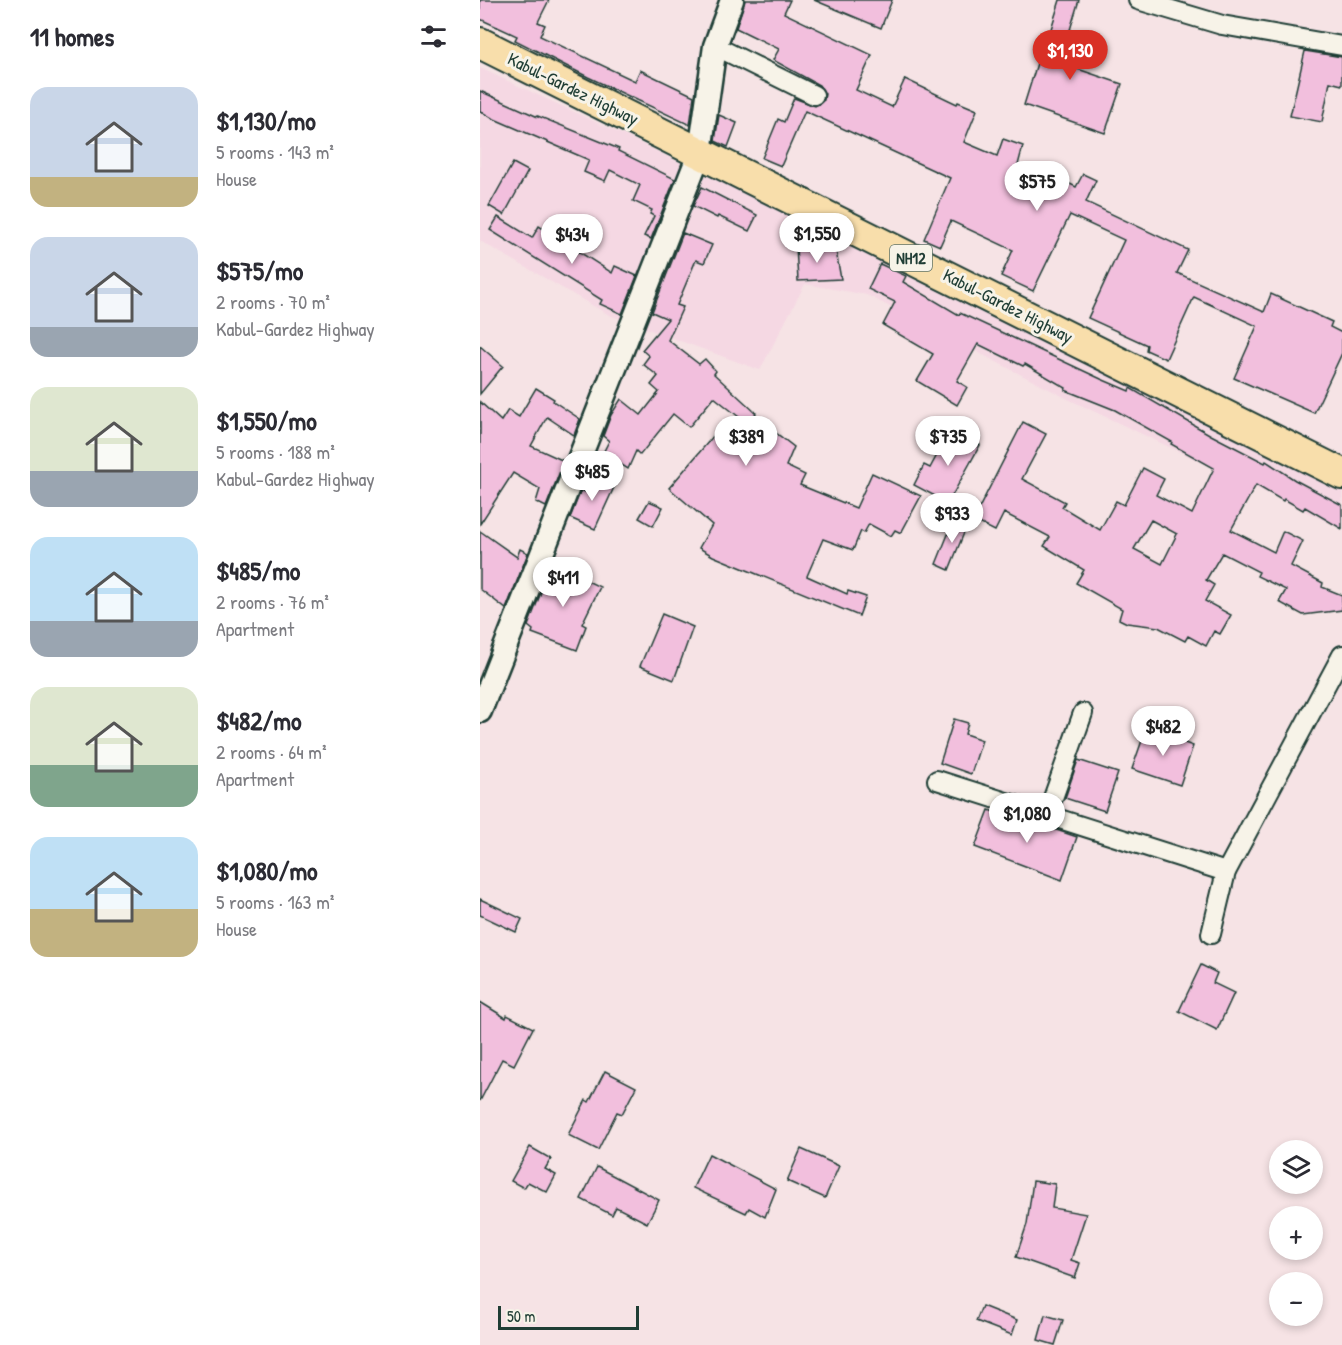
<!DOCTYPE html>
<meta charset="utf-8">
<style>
body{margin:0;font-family:"Patrick Hand",sans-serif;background:#f2f2f3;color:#2b2b33;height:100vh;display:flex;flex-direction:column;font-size:22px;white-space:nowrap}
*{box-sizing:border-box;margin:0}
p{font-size:20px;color:#7c7c81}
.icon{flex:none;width:33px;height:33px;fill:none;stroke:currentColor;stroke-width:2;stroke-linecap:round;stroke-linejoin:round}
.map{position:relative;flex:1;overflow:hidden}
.sheet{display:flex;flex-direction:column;background:#fff;width:480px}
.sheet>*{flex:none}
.tools{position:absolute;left:789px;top:1140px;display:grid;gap:12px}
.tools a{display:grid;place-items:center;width:54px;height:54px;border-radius:50%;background:#fff;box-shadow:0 3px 9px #0003;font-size:30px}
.scale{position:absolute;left:18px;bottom:15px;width:141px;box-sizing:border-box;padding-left:6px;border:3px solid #1f3d34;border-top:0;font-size:16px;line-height:21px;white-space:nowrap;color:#1f3d34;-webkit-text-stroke:4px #f7f3e8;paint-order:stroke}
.price{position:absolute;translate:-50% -51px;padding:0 14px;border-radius:21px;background:#fff;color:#222;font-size:20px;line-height:39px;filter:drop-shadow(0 2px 3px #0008)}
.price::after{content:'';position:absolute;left:50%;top:36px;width:18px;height:14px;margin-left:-9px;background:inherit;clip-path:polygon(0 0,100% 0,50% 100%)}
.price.active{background:#d93025;color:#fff}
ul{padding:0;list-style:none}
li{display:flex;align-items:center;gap:18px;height:150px;padding:0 30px}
li span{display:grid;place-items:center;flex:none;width:168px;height:120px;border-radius:18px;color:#555}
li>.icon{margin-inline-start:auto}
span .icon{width:72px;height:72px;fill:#fffc;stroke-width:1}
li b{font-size:26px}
h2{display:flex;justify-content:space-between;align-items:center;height:72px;padding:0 30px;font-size:26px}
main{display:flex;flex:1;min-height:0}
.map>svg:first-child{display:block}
</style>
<main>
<section class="sheet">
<h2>11 homes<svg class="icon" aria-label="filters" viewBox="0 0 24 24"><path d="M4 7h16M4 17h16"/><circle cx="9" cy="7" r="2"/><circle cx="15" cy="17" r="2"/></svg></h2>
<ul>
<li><span style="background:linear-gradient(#c9d6e8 75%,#c2b280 0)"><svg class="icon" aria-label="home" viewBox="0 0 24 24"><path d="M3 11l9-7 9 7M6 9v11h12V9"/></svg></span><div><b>$1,130/mo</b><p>5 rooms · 143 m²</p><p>House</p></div></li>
<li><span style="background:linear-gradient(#c9d6e8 75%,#9aa5b1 0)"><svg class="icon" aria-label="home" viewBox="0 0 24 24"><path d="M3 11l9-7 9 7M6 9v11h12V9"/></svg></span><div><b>$575/mo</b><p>2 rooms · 70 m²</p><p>Kabul-Gardez Highway</p></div></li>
<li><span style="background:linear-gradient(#dfe7d0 70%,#9aa5b1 0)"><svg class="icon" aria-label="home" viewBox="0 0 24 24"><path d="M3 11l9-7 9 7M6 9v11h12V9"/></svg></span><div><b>$1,550/mo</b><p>5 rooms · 188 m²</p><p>Kabul-Gardez Highway</p></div></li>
<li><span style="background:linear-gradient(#bfe0f5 70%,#9aa5b1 0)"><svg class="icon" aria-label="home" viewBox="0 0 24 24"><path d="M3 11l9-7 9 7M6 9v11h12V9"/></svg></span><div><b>$485/mo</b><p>2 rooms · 76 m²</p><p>Apartment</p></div></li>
<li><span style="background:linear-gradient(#dfe7d0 65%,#7fa58c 0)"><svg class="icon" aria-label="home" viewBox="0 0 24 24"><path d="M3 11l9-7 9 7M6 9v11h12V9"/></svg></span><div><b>$482/mo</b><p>2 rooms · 64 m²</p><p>Apartment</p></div></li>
<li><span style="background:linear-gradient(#bfe0f5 60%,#c2b280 0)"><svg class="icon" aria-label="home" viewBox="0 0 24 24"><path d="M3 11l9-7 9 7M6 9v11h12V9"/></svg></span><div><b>$1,080/mo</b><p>5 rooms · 163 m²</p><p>House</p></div></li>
</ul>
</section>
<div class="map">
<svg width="862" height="1345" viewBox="0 0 862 1345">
<rect width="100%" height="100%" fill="#f6e3e5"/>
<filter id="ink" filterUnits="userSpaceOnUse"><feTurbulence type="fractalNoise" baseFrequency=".0167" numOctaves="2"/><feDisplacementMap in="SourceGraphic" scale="12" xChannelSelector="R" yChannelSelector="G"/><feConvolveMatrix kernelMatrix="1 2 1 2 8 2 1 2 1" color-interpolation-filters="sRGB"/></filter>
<g filter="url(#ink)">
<!-- built -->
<path fill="#f5d8e3" d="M 0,68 L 135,131 L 862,484 L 862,529 L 590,400 L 387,295 L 325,284 L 280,370 L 129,315 L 0,241 Z"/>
<!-- building -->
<g fill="#f2bfdd" stroke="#1f3d34" stroke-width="1.5" fill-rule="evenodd">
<path d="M 0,0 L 69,0 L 58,22 L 65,25 L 60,36 L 155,81 L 160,70 L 214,96 L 210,125 L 108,77 L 35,40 L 37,36 L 0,19 Z"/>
<path d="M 265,0 L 310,0 L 304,13 L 392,55 L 376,90 L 412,107 L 425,79 L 477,104 L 478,102 L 497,110 L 484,142 L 517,156 L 523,139 L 543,146 L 538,165 L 572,180 L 574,176 L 596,187 L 603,174 L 616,180 L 606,202 L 708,250 L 697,273 L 784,312 L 791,294 L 852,322 L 850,327 L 862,333 L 862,353 L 834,413 L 754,378 L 777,326 L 714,297 L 686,359 L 666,350 L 667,345 L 608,318 L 644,240 L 590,215 L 553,291 L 521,276 L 533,250 L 471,221 L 460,246 L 444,239 L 470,178 L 325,111 L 301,166 L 282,158 L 298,119 L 304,122 L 314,98 L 335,106 L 344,100 L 345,94 L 339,85 L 293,60 L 299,49 L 256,28 Z"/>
<path d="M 334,0 L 412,0 L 401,28 Z"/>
<path d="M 580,0 L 599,0 L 580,63 L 642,84 L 625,133 L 544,105 L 559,57 L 562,58 Z"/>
<path d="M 825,51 L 862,57 L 862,85 L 850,82 L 842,122 L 810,116 Z"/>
<path d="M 0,91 L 58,117 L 58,116 L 139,149 L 138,151 L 195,179 L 171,239 L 164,236 L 174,216 L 170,214 L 172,210 L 153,201 L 160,185 L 130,170 L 125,181 L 104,172 L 109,160 L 12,118 L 0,111 Z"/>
<path d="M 239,115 L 257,123 L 248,147 L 235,141 Z"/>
<path d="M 33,163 L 48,171 L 24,215 L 9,206 Z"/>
<path d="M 222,187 L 277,215 L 269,231 L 238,216 L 237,218 L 213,206 Z"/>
<path d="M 18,217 L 52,238 L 59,226 L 132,273 L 135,266 L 157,276 L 142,314 L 120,304 L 122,300 L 10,230 Z"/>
<path d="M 203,233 L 232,245 L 224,263 L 216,260 L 197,305 L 203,307 L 188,340 L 219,364 L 225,359 L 236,371 L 234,374 L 276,413 L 274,416 L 314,447 L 306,466 L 325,475 L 320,485 L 376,508 L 392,473 L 441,496 L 421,533 L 415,530 L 411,536 L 389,524 L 384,533 L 381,531 L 373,550 L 343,539 L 327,576 L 367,594 L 368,591 L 386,597 L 379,616 L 233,556 L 219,548 L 232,525 L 189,488 L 235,434 L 241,439 L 259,417 L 234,397 L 209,427 L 193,414 L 160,455 L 156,451 L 148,469 L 123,453 L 129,441 L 123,436 L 131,415 L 141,399 L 161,415 L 179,392 L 171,385 L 178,376 L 163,364 L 169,356 L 162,350 L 188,319 L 172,312 Z"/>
<path d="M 316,246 L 356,251 L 361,279 L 318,281 Z"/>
<path d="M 400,264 L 426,276 L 423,282 L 479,315 L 480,313 L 621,379 L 649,391 L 650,388 L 731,435 L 785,463 L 786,461 L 815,480 L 862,505 L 862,529 L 825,507 L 823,510 L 804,499 L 803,501 L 776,485 L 751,530 L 794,552 L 803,531 L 823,541 L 811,566 L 843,583 L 842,587 L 862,595 L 862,610 L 823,615 L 799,602 L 806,590 L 777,576 L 779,572 L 742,553 L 726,580 L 734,585 L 725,601 L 751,615 L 740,634 L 734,631 L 726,646 L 708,636 L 705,641 L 678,627 L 647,623 L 639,619 L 642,609 L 596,583 L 604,570 L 564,546 L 570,537 L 524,513 L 515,531 L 493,520 L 543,422 L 566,434 L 542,479 L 585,502 L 582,507 L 620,530 L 636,501 L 644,505 L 663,468 L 684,479 L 676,495 L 712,514 L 734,468 L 691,444 L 692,442 L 635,410 L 585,390 L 586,388 L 545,364 L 543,366 L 498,344 L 477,381 L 487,387 L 477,405 L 437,381 L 453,354 L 403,325 L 415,302 L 388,289 ZM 671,520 L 697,534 L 682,564 L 654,549 Z"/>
<path d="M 0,346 L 23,366 L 0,394 Z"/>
<path d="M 56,388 L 74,399 L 73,401 L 100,419 L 94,435 L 67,417 L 51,446 L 84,461 L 66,507 L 56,502 L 60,489 L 33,473 L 0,524 L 0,402 L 21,421 L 28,410 L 39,417 Z"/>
<path d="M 471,429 L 500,445 L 468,503 L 434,485 L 444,465 L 450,468 Z"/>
<path d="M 113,475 L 135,485 L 115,529 L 90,518 L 101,490 L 105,492 Z"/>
<path d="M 169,501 L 183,507 L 173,526 L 159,518 Z"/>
<path d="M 475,517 L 488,523 L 469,570 L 456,564 Z"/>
<path d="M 0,531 L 37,557 L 40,549 L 48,553 L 26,609 L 0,589 Z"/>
<path d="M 72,564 L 120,587 L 102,624 L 106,626 L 97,650 L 52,633 L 53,630 L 48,626 Z"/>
<path d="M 182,614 L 213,627 L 194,680 L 160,666 Z"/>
<path d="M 474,719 L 488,723 L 485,734 L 502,740 L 491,774 L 460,763 Z"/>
<path d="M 666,729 L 713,746 L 700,785 L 652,769 Z"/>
<path d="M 598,760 L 638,773 L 625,811 L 585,798 Z"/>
<path d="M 509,810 L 552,826 L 553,822 L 597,837 L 582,880 L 495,847 Z"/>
<path d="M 0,899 L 42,919 L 36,932 L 0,915 Z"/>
<path d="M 721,965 L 737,973 L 733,983 L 754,993 L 737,1030 L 699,1011 Z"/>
<path d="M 0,1002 L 26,1018 L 27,1015 L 53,1028 L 34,1065 L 22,1059 L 0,1101 Z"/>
<path d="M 125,1071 L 156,1087 L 142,1114 L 137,1112 L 118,1150 L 88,1135 L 106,1100 L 109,1102 Z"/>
<path d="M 50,1147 L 71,1159 L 65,1169 L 76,1175 L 67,1192 L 48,1182 L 44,1188 L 31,1181 Z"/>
<path d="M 321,1149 L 359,1166 L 345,1198 L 307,1181 Z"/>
<path d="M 229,1154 L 296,1189 L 285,1217 L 269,1208 L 266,1213 L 213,1188 Z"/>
<path d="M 117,1167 L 179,1200 L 167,1223 L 136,1207 L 132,1215 L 101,1199 Z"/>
<path d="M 553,1181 L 575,1184 L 572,1208 L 606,1214 L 591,1260 L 600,1263 L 595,1278 L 536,1257 L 547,1224 Z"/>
<path d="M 502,1306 L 537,1320 L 532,1335 L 496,1321 Z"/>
<path d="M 565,1315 L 583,1320 L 575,1345 L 558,1340 Z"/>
</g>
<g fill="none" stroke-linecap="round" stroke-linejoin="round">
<!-- minor casing -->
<g stroke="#1f3d34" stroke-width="22">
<g id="minor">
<path d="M 658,0 L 742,25 L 862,46"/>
<path d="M 235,46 L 334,95"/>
<path d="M 457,780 L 746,872"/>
<path d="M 567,815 L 603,713"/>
<path d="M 731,934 L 746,872 L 862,655"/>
</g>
</g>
<!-- tertiary casing -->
<g stroke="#1f3d34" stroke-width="27">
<path id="tertiary" d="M 0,711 L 220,152 L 235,46 L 252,0"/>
</g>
<!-- trunk casing -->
<g stroke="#1f3d34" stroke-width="34">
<path id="trunk" d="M 0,43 L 862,474"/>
</g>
<!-- minor -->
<use href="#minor" stroke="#f7f3e8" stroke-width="18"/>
<!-- tertiary -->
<use href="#tertiary" stroke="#f7f3e8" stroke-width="22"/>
<!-- trunk -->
<use href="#trunk" stroke="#f8deab" stroke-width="30"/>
</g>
</g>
<g text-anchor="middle" stroke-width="6" stroke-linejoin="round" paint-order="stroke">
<!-- shield labels -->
<rect fill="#f7f3e8" stroke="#60746a" stroke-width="1.5" x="410" y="245" width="42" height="26" rx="4.5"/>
<g font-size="16" font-weight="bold" fill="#1f3d34">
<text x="431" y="264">NH12</text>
</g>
<!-- street labels -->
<g font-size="18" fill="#1f3d34" stroke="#f7f3e8">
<text transform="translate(93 89) rotate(26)" y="6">Kabul-Gardez Highway</text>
<text transform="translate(528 306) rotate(27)" y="6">Kabul-Gardez Highway</text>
</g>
</g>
</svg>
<div class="tools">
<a><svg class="icon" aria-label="layers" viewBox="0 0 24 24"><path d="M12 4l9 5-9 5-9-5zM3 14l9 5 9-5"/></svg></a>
<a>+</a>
<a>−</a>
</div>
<div class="scale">50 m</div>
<b class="price active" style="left:590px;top:81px">$1,130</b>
<b class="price" style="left:557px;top:212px">$575</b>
<b class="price" style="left:337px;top:264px">$1,550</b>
<b class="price" style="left:92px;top:265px">$434</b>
<b class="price" style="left:266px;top:467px">$389</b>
<b class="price" style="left:468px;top:467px">$735</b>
<b class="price" style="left:112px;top:502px">$485</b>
<b class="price" style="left:472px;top:544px">$933</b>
<b class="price" style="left:83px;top:608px">$411</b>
<b class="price" style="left:683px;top:757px">$482</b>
<b class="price" style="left:547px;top:844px">$1,080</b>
</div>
</main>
